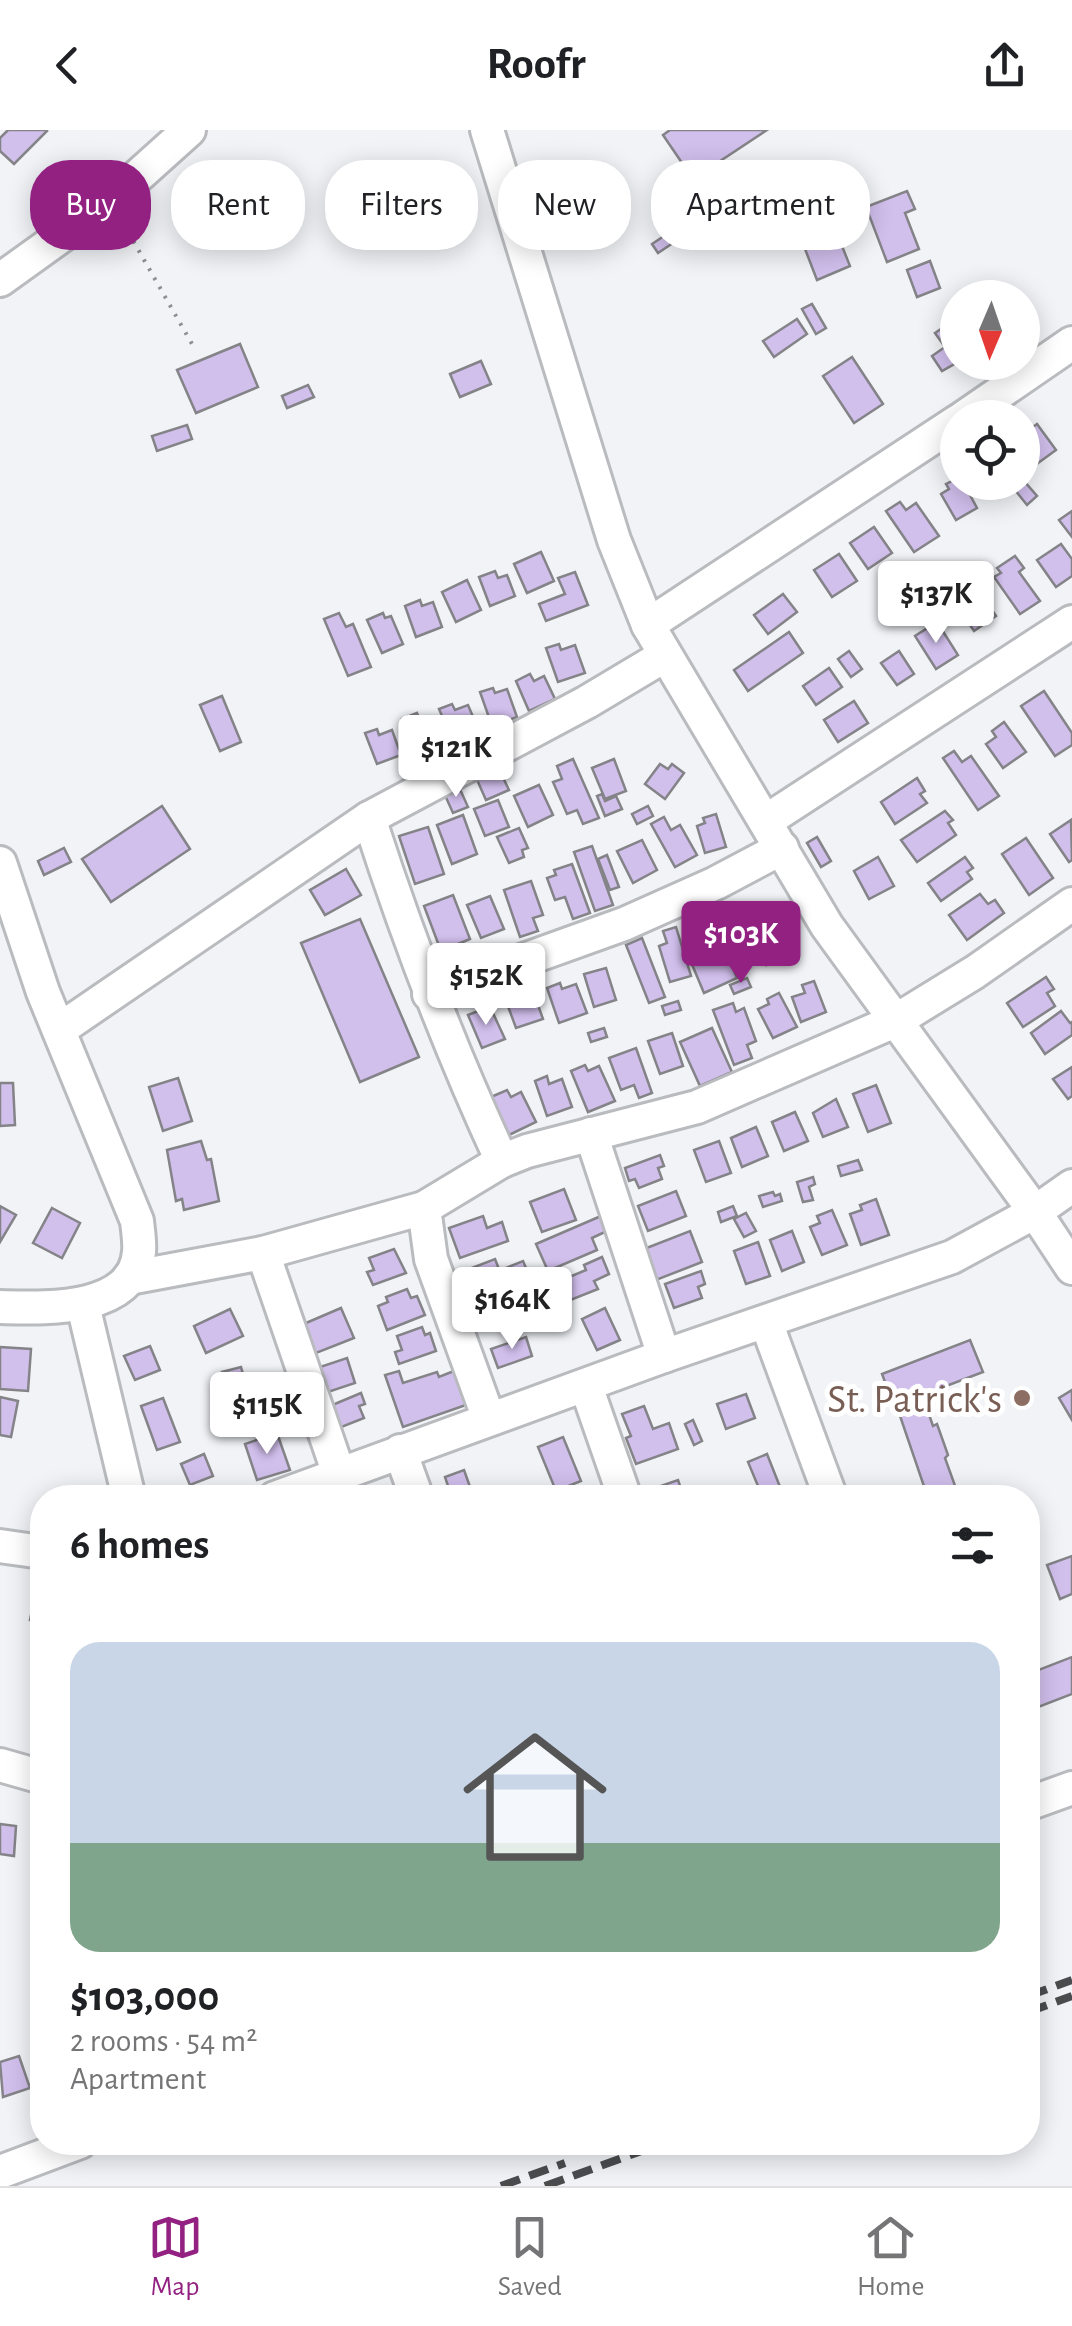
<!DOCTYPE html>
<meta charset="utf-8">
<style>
body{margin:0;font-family:"Alegreya Sans",sans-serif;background:#f6f6f6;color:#202124;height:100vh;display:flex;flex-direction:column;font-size:38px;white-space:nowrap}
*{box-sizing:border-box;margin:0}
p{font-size:32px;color:#757577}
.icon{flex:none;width:55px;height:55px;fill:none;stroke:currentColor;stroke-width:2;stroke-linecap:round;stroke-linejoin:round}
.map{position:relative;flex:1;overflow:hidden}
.details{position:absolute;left:30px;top:1355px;width:1010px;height:670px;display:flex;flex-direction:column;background:#fff;border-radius:40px;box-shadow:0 5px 25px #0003}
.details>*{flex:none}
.guide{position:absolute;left:30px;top:30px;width:1012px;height:90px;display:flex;gap:20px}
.needle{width:65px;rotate:182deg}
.buttons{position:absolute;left:940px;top:150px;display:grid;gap:20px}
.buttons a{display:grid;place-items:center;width:100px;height:100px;border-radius:50%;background:#fff;box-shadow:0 5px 25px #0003;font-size:50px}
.price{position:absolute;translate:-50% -85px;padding:0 22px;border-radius:10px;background:#fff;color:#222;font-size:32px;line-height:65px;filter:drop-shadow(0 2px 5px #0008)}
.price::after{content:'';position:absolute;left:50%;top:60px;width:30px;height:22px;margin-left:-15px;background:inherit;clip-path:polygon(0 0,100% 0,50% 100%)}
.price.active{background:#922182;color:#fff}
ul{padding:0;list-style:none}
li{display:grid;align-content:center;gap:20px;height:530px;padding:0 40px}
li span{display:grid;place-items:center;height:310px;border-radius:30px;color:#555}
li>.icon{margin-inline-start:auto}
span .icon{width:180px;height:180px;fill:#fffc;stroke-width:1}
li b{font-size:42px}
h2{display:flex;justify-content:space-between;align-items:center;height:120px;padding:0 40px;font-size:42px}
.tag{padding:0 35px;border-radius:40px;background:#fff;box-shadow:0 5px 25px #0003;font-size:35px;line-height:90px}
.tag.active{background:#922182;color:#fff}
header{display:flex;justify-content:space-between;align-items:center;height:130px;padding:0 40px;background:#fff;font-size:45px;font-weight:600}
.dock{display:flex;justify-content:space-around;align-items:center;height:140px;border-top:2px solid #e0e0e0;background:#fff;font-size:28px;color:#757577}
.dock a{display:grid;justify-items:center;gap:5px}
.dock .active{color:#922182}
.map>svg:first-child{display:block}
</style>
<header><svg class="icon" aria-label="back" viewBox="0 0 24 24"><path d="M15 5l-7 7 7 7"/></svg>Roofr<svg class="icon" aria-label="share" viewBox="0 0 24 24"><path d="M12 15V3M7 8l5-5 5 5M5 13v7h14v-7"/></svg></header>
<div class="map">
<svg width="1072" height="2056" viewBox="0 0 1072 2056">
<rect width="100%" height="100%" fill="#f1f3f7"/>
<!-- building -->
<g fill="#d1bfec" stroke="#848387" stroke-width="2.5">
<path d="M 8,0 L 46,0 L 47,1 L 14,34 L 0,21 L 0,8 Z"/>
<path d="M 670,0 L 767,0 L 693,49 L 663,5 Z"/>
<path d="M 907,61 L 915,79 L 905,83 L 919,119 L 887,132 L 866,77 Z"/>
<path d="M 828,81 L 850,136 L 817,150 L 795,93 Z"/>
<path d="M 667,104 L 673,113 L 658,123 L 652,114 Z"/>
<path d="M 930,131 L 940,158 L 917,167 L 907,140 Z"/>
<path d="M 812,174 L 826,198 L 816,204 L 802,179 Z"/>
<path d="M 797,189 L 807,204 L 774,227 L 763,211 Z"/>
<path d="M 954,190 L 958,195 L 958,232 L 942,241 L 932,226 L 945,217 L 935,203 Z"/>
<path d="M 240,214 L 258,257 L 196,283 L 177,240 Z"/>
<path d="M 852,227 L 883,274 L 854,293 L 823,246 Z"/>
<path d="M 481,231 L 491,254 L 460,267 L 450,244 Z"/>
<path d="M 308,255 L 314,267 L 287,278 L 282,266 Z"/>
<path d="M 1037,294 L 1056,320 L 1034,336 L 1022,320 L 1022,305 Z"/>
<path d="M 187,295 L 192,309 L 157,321 L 152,306 Z"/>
<path d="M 958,348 L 958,352 L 963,352 L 977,378 L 956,390 L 941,364 L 949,359 L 946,354 Z"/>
<path d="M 984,352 L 1016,352 L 993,367 Z"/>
<path d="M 1025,352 L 1037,366 L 1027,375 L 1015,360 Z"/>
<path d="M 900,372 L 906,380 L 916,373 L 939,406 L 914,422 L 886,381 Z"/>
<path d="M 1072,381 L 1072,407 L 1059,390 Z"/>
<path d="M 874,397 L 892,423 L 868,439 L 850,413 Z"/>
<path d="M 1061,414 L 1072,429 L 1072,446 L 1056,457 L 1037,430 Z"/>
<path d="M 541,422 L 554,451 L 527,463 L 514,434 Z"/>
<path d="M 839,424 L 857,451 L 832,467 L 814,440 Z"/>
<path d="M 1015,426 L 1024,438 L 1019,442 L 1040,471 L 1020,484 L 994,447 L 1001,443 L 997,438 Z"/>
<path d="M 495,441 L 498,448 L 507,445 L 515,466 L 490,476 L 479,447 Z"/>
<path d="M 575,442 L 588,475 L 546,491 L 539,474 L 565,464 L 558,448 Z"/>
<path d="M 467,450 L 481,480 L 456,492 L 442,462 Z"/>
<path d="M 979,462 L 996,486 L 974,501 L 958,477 Z"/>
<path d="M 783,464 L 797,482 L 768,504 L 754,485 Z"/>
<path d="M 420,470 L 422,476 L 433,472 L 442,497 L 416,507 L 405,476 Z"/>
<path d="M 339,483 L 346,497 L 353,494 L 371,537 L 348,546 L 324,489 Z"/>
<path d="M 383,483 L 385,488 L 391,486 L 403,514 L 382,523 L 367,490 Z"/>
<path d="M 937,492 L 958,525 L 936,539 L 915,506 Z"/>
<path d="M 789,502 L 803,523 L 748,561 L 734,540 Z"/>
<path d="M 559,514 L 561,520 L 575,515 L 585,543 L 558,552 L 546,518 Z"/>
<path d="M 849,521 L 862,539 L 851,547 L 838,529 Z"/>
<path d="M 899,521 L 914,544 L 897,555 L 881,533 Z"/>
<path d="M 829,538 L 842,557 L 816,575 L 803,556 Z"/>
<path d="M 530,544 L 534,551 L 544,546 L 555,569 L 529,581 L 516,551 Z"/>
<path d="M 493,558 L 495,563 L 507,559 L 517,587 L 492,596 L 480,562 Z"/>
<path d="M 1044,561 L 1072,603 L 1072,615 L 1055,626 L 1021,576 Z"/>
<path d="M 222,566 L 241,612 L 220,621 L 200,575 Z"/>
<path d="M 854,571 L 868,593 L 838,612 L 824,590 Z"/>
<path d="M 452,574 L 455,580 L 468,575 L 477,596 L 466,601 L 470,609 L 455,616 L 439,579 Z"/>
<path d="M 417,583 L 420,591 L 430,587 L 439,611 L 415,620 L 402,589 Z"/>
<path d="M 1004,592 L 1026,622 L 1003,638 L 986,614 L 996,607 L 992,601 Z"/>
<path d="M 377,599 L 379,605 L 392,600 L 401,625 L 377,634 L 365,603 Z"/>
<path d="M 954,621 L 962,632 L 971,626 L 999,666 L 978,680 L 943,628 Z"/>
<path d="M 573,629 L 599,688 L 583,694 L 577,680 L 567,684 L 553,652 L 562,649 L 557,636 Z"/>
<path d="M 614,629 L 626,661 L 605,669 L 592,638 Z"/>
<path d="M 496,633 L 509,660 L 486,670 L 474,643 Z"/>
<path d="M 660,634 L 668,639 L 672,634 L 684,643 L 665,669 L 645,654 Z"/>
<path d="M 917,648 L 925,661 L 920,664 L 927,673 L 895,694 L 881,672 Z"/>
<path d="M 539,655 L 553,685 L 528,697 L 514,666 Z"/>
<path d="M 459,657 L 468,677 L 453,683 L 444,663 Z"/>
<path d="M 602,664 L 605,671 L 616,666 L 622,679 L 605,686 L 597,666 Z"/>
<path d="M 498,670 L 509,697 L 485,706 L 474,679 Z"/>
<path d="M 162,676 L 190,719 L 111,772 L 82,729 Z"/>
<path d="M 648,676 L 653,686 L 637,694 L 632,684 Z"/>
<path d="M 945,681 L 953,690 L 948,693 L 956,705 L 917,732 L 901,710 Z"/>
<path d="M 716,684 L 726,717 L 705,723 L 697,696 L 705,693 L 703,688 Z"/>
<path d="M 463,685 L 477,724 L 452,734 L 437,695 Z"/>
<path d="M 664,687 L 671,700 L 680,695 L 697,725 L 675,737 L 651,694 Z"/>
<path d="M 1071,690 L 1072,730 L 1069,732 L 1050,704 Z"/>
<path d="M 428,697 L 444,744 L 415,754 L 399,706 Z"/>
<path d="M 519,698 L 528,718 L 522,720 L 524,727 L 509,733 L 497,707 Z"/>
<path d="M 817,707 L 831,731 L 821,737 L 807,713 Z"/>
<path d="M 1026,708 L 1053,748 L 1029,765 L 1002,724 Z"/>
<path d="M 642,710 L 657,740 L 633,753 L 617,721 Z"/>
<path d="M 592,716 L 613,775 L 595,781 L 574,722 Z"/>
<path d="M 64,718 L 71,732 L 44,745 L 38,731 Z"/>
<path d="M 607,725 L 619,757 L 610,760 L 598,729 Z"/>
<path d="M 878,727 L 894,756 L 869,769 L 854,741 Z"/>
<path d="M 965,727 L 973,738 L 967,742 L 972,749 L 941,771 L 928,753 Z"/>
<path d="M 572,734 L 590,783 L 573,789 L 565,767 L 555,770 L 547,748 L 556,745 L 554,740 Z"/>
<path d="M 346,739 L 361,765 L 325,785 L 310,760 Z"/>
<path d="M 531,751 L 543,785 L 533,788 L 538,801 L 520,807 L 504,760 Z"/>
<path d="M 980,764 L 988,774 L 995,770 L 1004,783 L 967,810 L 949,785 Z"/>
<path d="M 453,765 L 470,809 L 441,821 L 424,776 Z"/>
<path d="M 490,766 L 504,799 L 481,808 L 467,775 Z"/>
<path d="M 360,789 L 419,927 L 360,952 L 301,813 Z"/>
<path d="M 759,789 L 773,796 L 769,804 L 780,809 L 766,835 L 742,822 Z"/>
<path d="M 676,797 L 691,846 L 670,852 L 659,816 L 667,813 L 663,801 Z"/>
<path d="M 715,798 L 737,848 L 704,863 L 691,832 L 697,829 L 688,809 Z"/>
<path d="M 642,808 L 665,867 L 649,873 L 626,815 Z"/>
<path d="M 606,838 L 616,870 L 594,877 L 584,844 Z"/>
<path d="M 1046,847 L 1054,859 L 1047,863 L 1055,876 L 1023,897 L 1007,873 Z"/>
<path d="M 747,848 L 751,857 L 734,864 L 730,855 Z"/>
<path d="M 814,851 L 826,882 L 801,892 L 792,867 L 805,863 L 802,855 Z"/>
<path d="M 560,853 L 562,859 L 576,854 L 587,883 L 559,893 L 547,858 Z"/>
<path d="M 532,858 L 543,889 L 516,898 L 505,868 Z"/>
<path d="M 779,863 L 797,897 L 773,908 L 758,879 L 769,874 L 767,869 Z"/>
<path d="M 678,871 L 681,880 L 665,885 L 662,876 Z"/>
<path d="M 733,873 L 736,882 L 744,878 L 756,911 L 747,915 L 752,928 L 734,935 L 713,880 Z"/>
<path d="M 483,879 L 485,884 L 492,881 L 505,909 L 482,918 L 468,885 Z"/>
<path d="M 1061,881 L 1070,893 L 1072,892 L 1072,905 L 1045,924 L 1031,903 Z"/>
<path d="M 604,898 L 607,907 L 591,912 L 588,903 Z"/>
<path d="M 712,898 L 732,942 L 700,956 L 680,912 Z"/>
<path d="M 672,903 L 683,936 L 660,944 L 648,911 Z"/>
<path d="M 636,918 L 652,963 L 639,968 L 634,955 L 621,960 L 609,928 Z"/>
<path d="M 585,935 L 588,941 L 599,936 L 615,971 L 588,982 L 571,941 Z"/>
<path d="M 1072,937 L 1072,966 L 1068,969 L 1053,949 Z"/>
<path d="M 547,946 L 549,954 L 562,949 L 572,977 L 547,986 L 535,951 Z"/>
<path d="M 178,948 L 192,991 L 163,1001 L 149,957 Z"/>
<path d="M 0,953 L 13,953 L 15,995 L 0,996 Z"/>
<path d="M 876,955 L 891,993 L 868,1002 L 853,964 Z"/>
<path d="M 507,960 L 511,967 L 521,962 L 536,992 L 509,1005 L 491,967 Z"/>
<path d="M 836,969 L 848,997 L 823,1007 L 813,983 Z"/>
<path d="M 795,982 L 808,1011 L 784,1021 L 772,992 Z"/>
<path d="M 756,997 L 768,1026 L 742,1037 L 731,1008 Z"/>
<path d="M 201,1011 L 207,1030 L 211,1029 L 219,1071 L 184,1080 L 182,1069 L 176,1071 L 167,1020 Z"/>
<path d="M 719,1011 L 731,1043 L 706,1052 L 694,1020 Z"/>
<path d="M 660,1025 L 664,1036 L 658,1038 L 662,1049 L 639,1058 L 635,1049 L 629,1051 L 625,1038 Z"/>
<path d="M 858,1030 L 862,1040 L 841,1046 L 838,1036 Z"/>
<path d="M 813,1047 L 815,1054 L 809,1057 L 813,1070 L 803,1072 L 797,1052 Z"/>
<path d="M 564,1059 L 576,1090 L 542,1102 L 530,1072 Z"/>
<path d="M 676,1061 L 686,1086 L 648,1101 L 638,1076 Z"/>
<path d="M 773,1062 L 775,1066 L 780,1064 L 782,1071 L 763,1077 L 759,1066 Z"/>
<path d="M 876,1069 L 889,1105 L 861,1115 L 850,1084 L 862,1080 L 860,1075 Z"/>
<path d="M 0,1076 L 16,1085 L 0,1112 Z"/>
<path d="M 733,1076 L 737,1086 L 721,1092 L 718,1082 Z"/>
<path d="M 52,1078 L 80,1093 L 62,1128 L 33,1113 Z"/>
<path d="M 832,1080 L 847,1115 L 822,1125 L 810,1097 L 820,1093 L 817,1086 Z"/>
<path d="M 746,1083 L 756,1101 L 744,1107 L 734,1089 Z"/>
<path d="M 483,1086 L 487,1098 L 502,1092 L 508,1111 L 460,1128 L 449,1098 Z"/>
<path d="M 601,1086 L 607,1101 L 592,1108 L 597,1120 L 548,1141 L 536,1114 Z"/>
<path d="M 690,1101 L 702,1132 L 656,1150 L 644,1119 Z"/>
<path d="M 792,1101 L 804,1132 L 782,1141 L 770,1110 Z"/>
<path d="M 758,1112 L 770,1146 L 746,1154 L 734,1121 Z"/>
<path d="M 394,1119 L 406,1143 L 373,1155 L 367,1142 L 374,1140 L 369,1128 Z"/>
<path d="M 602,1127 L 609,1144 L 594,1151 L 598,1159 L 558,1175 L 550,1155 L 586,1140 L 584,1135 Z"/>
<path d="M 495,1129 L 504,1152 L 473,1164 L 464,1141 Z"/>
<path d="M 523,1131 L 529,1145 L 513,1153 L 506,1138 Z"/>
<path d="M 701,1141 L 705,1154 L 698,1157 L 702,1168 L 674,1178 L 665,1154 Z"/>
<path d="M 407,1159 L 411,1168 L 417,1166 L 425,1185 L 387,1200 L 378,1176 L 388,1172 L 386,1167 Z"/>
<path d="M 509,1167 L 517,1188 L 484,1200 L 476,1180 Z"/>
<path d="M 341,1178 L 354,1208 L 311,1225 L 299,1196 Z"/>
<path d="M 605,1178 L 620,1210 L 597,1220 L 582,1189 Z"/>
<path d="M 230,1179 L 243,1206 L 206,1223 L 194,1196 Z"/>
<path d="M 422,1197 L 425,1205 L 430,1203 L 436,1221 L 399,1234 L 395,1222 L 402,1220 L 397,1206 Z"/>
<path d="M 526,1207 L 532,1226 L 498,1238 L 491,1219 Z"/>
<path d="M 970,1210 L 983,1242 L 894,1276 L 882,1244 Z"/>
<path d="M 150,1216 L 160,1240 L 135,1250 L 124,1226 Z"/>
<path d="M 0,1217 L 31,1219 L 28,1261 L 0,1259 Z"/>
<path d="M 347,1228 L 355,1253 L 328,1262 L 320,1237 Z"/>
<path d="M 241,1237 L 254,1284 L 235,1290 L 222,1242 Z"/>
<path d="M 399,1241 L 403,1253 L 437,1242 L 439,1247 L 454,1241 L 466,1275 L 403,1297 L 385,1245 Z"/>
<path d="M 1072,1260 L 1072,1290 L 1059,1268 Z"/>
<path d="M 361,1263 L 365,1274 L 359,1276 L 364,1288 L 339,1298 L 330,1276 Z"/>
<path d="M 746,1264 L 755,1288 L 726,1299 L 717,1274 Z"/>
<path d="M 0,1267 L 18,1271 L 11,1307 L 0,1305 Z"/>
<path d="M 163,1268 L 180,1312 L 157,1320 L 141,1276 Z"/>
<path d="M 925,1273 L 933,1296 L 937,1294 L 948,1325 L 945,1328 L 958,1364 L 948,1368 L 928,1368 L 899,1283 Z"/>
<path d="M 644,1276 L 653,1299 L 669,1293 L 678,1319 L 636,1334 L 626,1308 L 631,1306 L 622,1284 Z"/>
<path d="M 693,1290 L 702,1311 L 694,1315 L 685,1294 Z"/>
<path d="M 277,1303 L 290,1340 L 257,1350 L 245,1314 Z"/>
<path d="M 563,1307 L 581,1351 L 556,1361 L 538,1317 Z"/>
<path d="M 204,1324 L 213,1346 L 190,1355 L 181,1334 Z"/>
<path d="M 767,1324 L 784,1367 L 782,1368 L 763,1368 L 748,1332 Z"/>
<path d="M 464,1340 L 474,1368 L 452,1368 L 445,1347 Z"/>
<path d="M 678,1350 L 684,1368 L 655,1368 L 652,1359 Z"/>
<path d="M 1072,1426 L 1072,1464 L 1060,1469 L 1047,1435 Z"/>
<path d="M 36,1461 L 42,1462 L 42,1492 L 30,1490 Z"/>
<path d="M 1072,1527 L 1072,1564 L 1028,1581 L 1028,1544 Z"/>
<path d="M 0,1694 L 16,1696 L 14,1726 L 0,1724 Z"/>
<path d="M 19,1926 L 30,1958 L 3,1967 L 0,1932 Z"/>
</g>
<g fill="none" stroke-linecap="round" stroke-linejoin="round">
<!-- minor casing -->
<g stroke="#b9bbbf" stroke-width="38">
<g id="minor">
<path d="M 487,0 L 614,410 L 648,495 L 827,796 L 1035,1082 L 1072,1138"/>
<path d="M 0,150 L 110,71 L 189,0"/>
<path d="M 963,288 L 1072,213"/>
<path d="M 648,495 L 958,291"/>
<path d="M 369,688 C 407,806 450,919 502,1031"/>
<path d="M 766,691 L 1072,492"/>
<path d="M 0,733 L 43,862 L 137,1091 C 138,1101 140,1112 139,1122 C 134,1183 43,1178 0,1177"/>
<path d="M 429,864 L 624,794 L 716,753 L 782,718"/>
<path d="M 59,900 L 369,688 L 587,572 L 664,526"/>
<path d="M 591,1004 L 664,1226"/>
<path d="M 263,1123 L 339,1344"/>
<path d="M 129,1148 L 263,1123 L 424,1078"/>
<path d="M 83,1175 L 129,1368"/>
<path d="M 766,1192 L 831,1368"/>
<path d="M 586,1256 L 625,1368"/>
<path d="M 489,1289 L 431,1129 L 424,1078 L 502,1031 L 527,1021 L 697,977 L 897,890 L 975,842 L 1072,774"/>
<path d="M 400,1321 L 417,1368"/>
<path d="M 275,1368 L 664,1226 L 952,1127 L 1035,1082 L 1072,1056"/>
<path d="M 0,1416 L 42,1422"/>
<path d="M 0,1635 L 42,1647"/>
<path d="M 1028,1674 L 1072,1658"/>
<path d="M 0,2042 L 80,2012"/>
</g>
</g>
<!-- path -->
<path stroke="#8d8e92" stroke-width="4" stroke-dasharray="2.5 8" stroke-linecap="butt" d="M 123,93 L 192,214"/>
<!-- minor -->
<use href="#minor" stroke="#fff" stroke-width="32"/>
<!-- rail -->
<g stroke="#4b4c4e" stroke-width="8" stroke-dasharray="20 10" stroke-linecap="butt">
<path d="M 1028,1866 L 1072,1850"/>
<path d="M 1028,1882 L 1072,1866"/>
<path d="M 501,2056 L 565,2033"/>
<path d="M 545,2056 L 666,2012"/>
</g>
</g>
<!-- markers -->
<circle fill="#8d6e63" stroke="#fff" stroke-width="4" cx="1022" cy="1268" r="10"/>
<g text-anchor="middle" stroke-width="10" stroke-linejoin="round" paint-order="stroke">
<!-- education labels -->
<g font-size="40" fill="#785e54" stroke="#fff" text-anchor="end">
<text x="1002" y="1282">St. Patrick's</text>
</g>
</g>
</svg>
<div class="buttons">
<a><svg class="needle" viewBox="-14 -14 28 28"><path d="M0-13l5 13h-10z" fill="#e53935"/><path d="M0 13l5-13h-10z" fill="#757577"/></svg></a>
<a><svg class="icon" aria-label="locate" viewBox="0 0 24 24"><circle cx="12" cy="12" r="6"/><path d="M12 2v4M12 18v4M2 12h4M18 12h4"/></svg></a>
</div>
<b class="price" style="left:936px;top:516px">$137K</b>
<b class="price" style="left:456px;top:670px">$121K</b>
<b class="price active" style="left:741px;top:856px">$103K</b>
<b class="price" style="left:486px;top:898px">$152K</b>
<b class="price" style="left:512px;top:1222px">$164K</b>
<b class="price" style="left:267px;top:1327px">$115K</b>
<div class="guide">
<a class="tag active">Buy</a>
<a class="tag">Rent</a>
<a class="tag">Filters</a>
<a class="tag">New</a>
<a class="tag">Apartment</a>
</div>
<section class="details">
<h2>6 homes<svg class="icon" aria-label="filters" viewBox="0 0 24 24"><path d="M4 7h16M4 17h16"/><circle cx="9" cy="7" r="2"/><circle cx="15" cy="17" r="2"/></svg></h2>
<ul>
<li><span style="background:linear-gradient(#c9d6e8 65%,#7fa58c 0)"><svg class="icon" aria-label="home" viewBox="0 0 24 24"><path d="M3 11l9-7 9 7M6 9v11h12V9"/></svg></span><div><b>$103,000</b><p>2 rooms · 54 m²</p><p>Apartment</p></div></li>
</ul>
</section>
</div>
<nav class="dock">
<a class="active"><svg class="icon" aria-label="map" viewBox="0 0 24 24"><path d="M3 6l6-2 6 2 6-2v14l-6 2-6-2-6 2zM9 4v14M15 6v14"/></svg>Map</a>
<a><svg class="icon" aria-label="saved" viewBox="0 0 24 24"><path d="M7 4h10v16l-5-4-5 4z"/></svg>Saved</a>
<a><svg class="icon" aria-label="home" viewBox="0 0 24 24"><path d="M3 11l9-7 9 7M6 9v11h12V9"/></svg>Home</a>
</nav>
